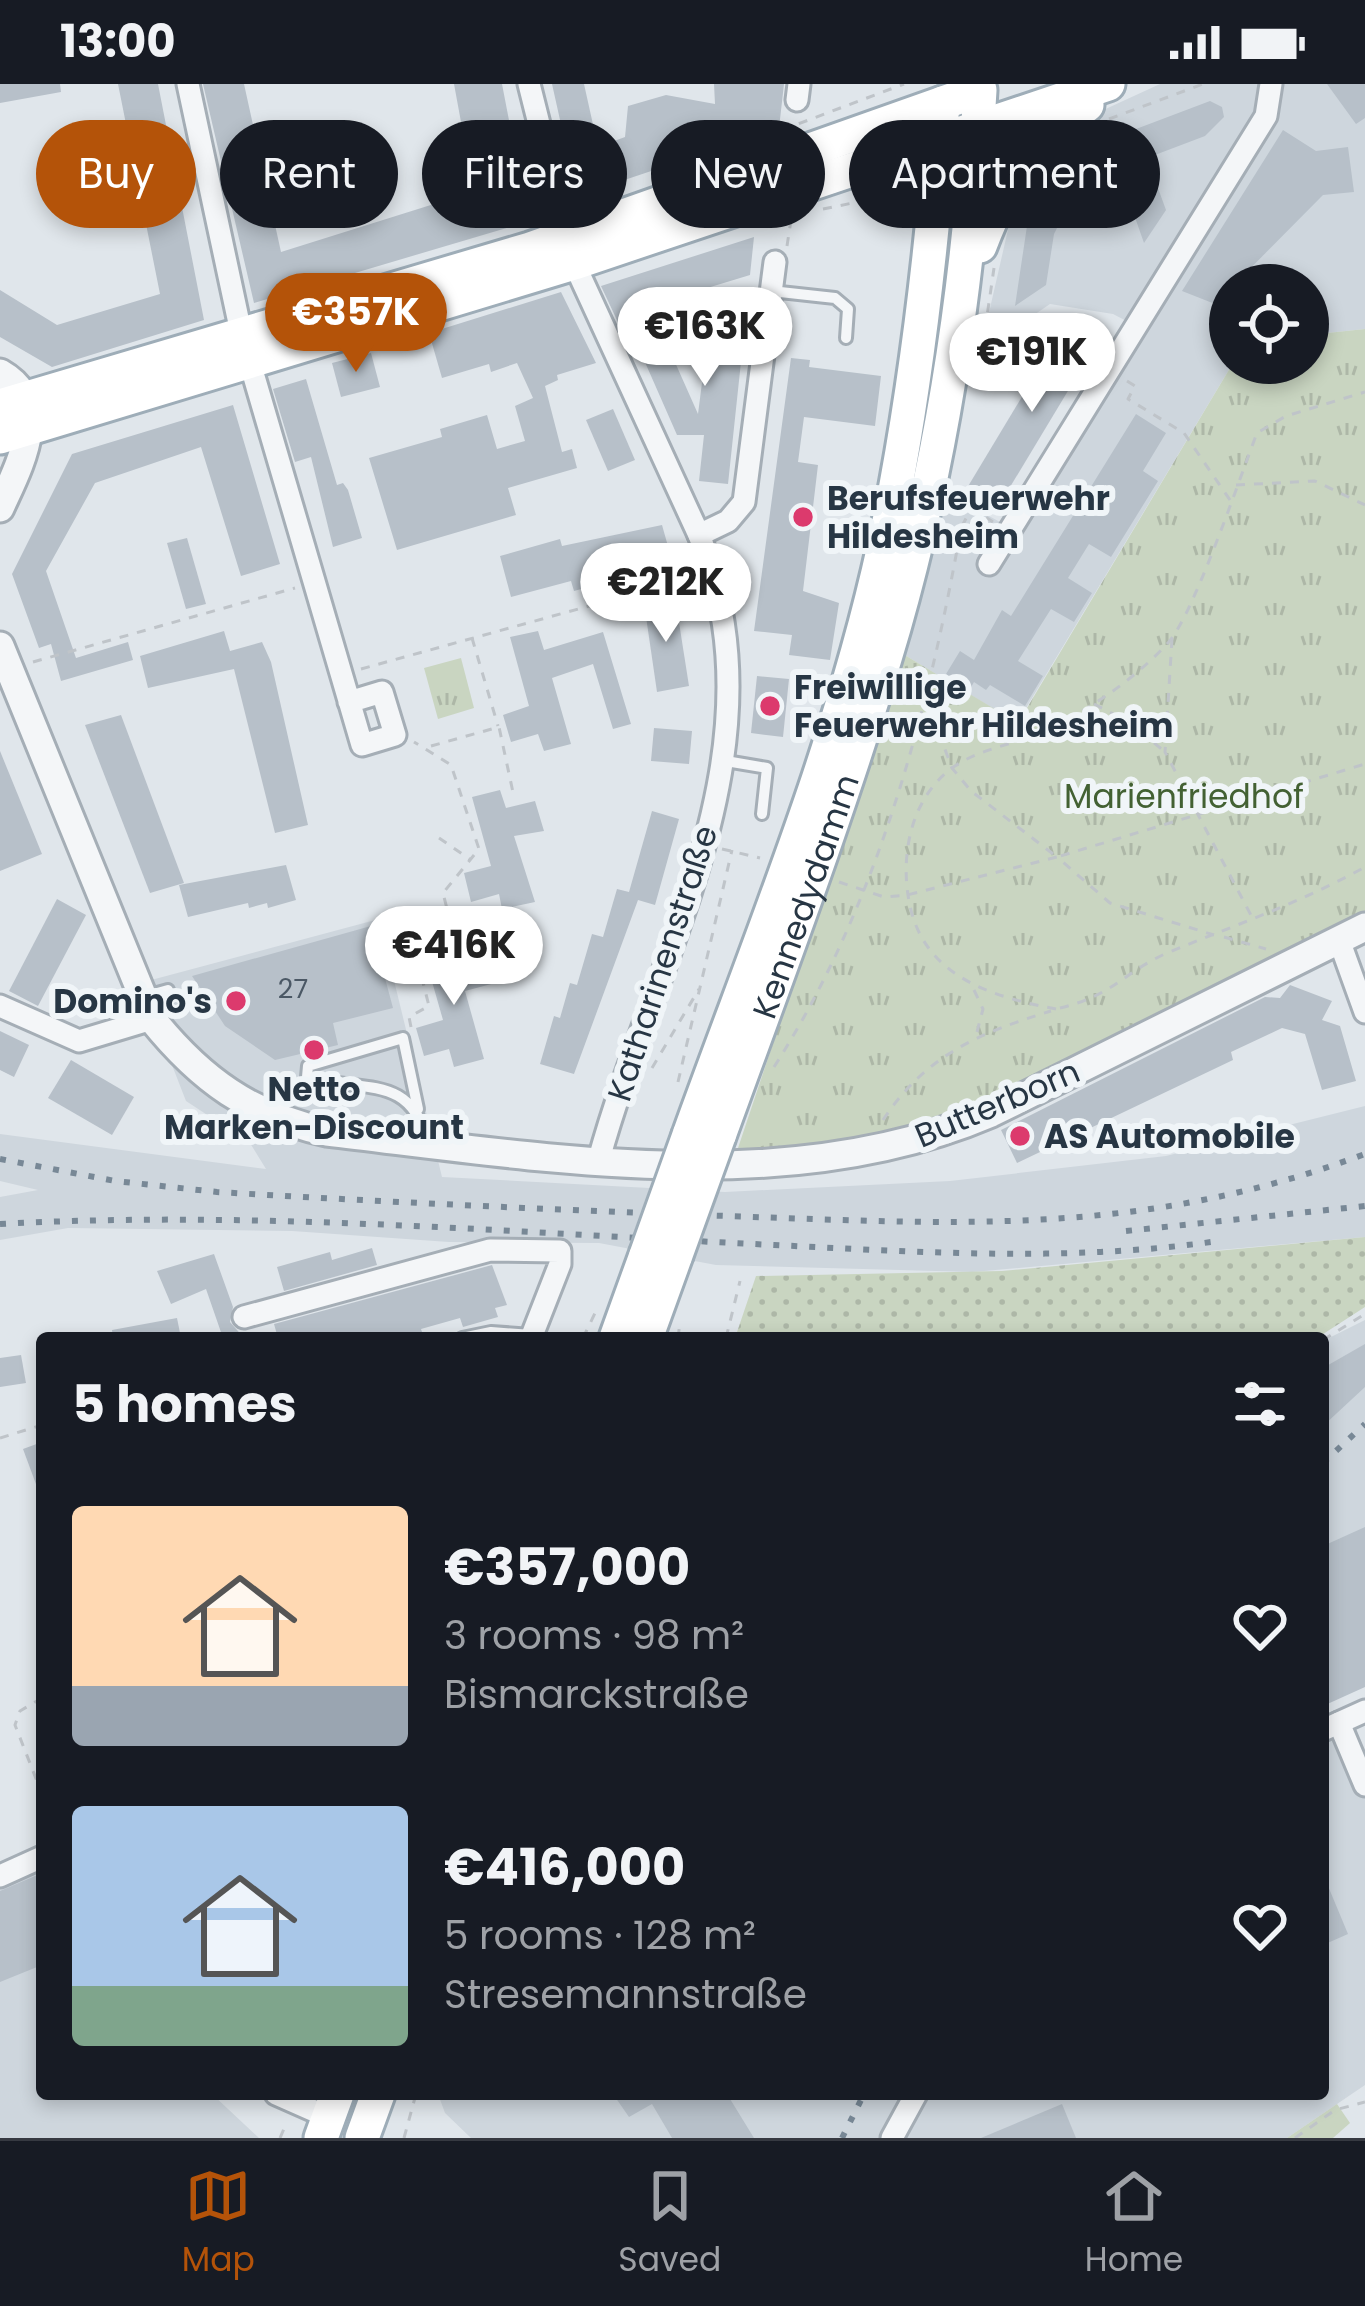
<!DOCTYPE html>
<meta charset="utf-8">
<style>
body{margin:0;font-family:Poppins,sans-serif;background:#242831;color:#f1f3f6;height:100vh;display:flex;flex-direction:column;font-size:45px;white-space:nowrap}
*{box-sizing:border-box;margin:0}
p{font-size:39px;color:#9ea1a6}
.icon{flex:none;width:66px;height:66px;fill:none;stroke:currentColor;stroke-width:2;stroke-linecap:round;stroke-linejoin:round}
.map{position:relative;flex:1;overflow:hidden}
.details{position:absolute;left:36px;top:1248px;width:1293px;height:768px;display:flex;flex-direction:column;background:#171b24;border-radius:12px;box-shadow:0 6px 18px #0003}
.details>*{flex:none}
.hud{position:absolute;left:36px;top:36px;width:1293px;height:108px;display:flex;gap:24px}
.controls{position:absolute;left:1209px;top:180px;display:grid;gap:24px}
.controls a{display:grid;place-items:center;width:120px;height:120px;border-radius:50%;background:#171b24;box-shadow:0 6px 18px #0003;font-size:60px}
.price{position:absolute;translate:-50% -102px;padding:0 27px;border-radius:42px;background:#fff;color:#222;font-size:39px;line-height:78px;filter:drop-shadow(0 3px 6px #0008)}
.price::after{content:'';position:absolute;left:50%;top:72px;width:36px;height:27px;margin-left:-18px;background:inherit;clip-path:polygon(0 0,100% 0,50% 100%)}
.price.on{background:#b45309;color:#fff}
ul{padding:0;list-style:none}
li{display:flex;align-items:center;gap:36px;height:300px;padding:0 36px}
li span{display:grid;place-items:center;flex:none;width:336px;height:240px;border-radius:12px;color:#555}
li>.icon{margin-inline-start:auto}
span .icon{width:144px;height:144px;fill:#fffc;stroke-width:1}
li b{font-size:51px}
h2{display:flex;justify-content:space-between;align-items:center;height:144px;padding:0 36px;font-size:51px}
.chip{padding:0 42px;border-radius:54px;background:#171b24;box-shadow:0 6px 18px #0003;font-size:42px;line-height:108px}
.chip.on{background:#b45309;color:#fff}
.status{display:flex;justify-content:space-between;align-items:center;height:84px;padding:0 60px;background:#171b24;direction:ltr}
.status svg{height:33px;fill:currentColor}
.tab-bar{display:flex;justify-content:space-around;align-items:center;height:168px;border-top:3px solid #363941;background:#171b24;font-size:33px;color:#9ea1a6}
.tab-bar a{display:grid;justify-items:center;gap:6px}
.tab-bar .on{color:#b45309}
.map>svg:first-child{display:block}
</style>
<div class="status"><b>13:00</b><svg viewBox="0 0 49 12"><path d="M0 12V9h3v3zM5 12V6h3v6zM10 12V3h3v9zM15 12V0h3v12zM26 1h20v11H26zM47 4h2v5h-2z"/></svg></div>
<div class="map">
<svg width="1365" height="2054" viewBox="0 0 1365 2054">
<defs>
<pattern id="park-tufts" width="24" height="20" patternUnits="userSpaceOnUse" patternTransform="scale(3)"><rect width="24" height="20" fill="#c9d5c1"/><path d="M3 7l-1-3M5 7V3M7 7l1-3M15 17l-1-3M17 17v-4M19 17l1-3" fill="none" stroke="#adb7a7"/></pattern>
<pattern id="garden-dots" width="8" height="8" patternUnits="userSpaceOnUse" patternTransform="scale(3)"><rect width="8" height="8" fill="#c9d5c1"/><path d="M2 2h.1M6 6h.1" fill="none" stroke="#adb7a7" stroke-width="1.8" stroke-linecap="round"/></pattern>
</defs>
<rect width="100%" height="100%" fill="#e0e6eb"/>
<!-- built -->
<g fill="#ced6dd">
<path d="M 1160,0 L 1365,0 L 1365,245 L 1308,251 L 1308,201 L 1230,201 L 1233,279 L 1017,639 L 903,570 L 948,410 L 1013,445 L 1140,244 L 1113,230 L 1050,220 L 980,268 L 1015,115 L 1030,88 L 1086,34 Z"/>
<path d="M 379,835 L 442,1093 L 725,1108 L 950,1097 L 1166,1072 L 1365,1022 L 1365,1153 L 973,1188 L 716,1181 L 599,1159 L 449,1158 L 292,1147 L 68,1144 L 0,1156 L 0,1113 L 38,1106 L 0,1097 L 0,1050 L 266,1085 L 250,1059 L 186,1017 L 140,899 Z"/>
<path d="M 1365,1236 L 1365,1527 L 1323,1548 L 1323,1257 Z"/>
<path d="M 1332,1636 L 1365,1714 L 1365,2001 L 1287,2054 L 471,2054 L 445,2029 L 438,2010 L 1323,2010 L 1323,1640 Z"/>
<path d="M 42,1786 L 42,2010 L 212,2010 L 259,2054 L 0,2054 L 0,1803 Z"/>
</g>
<!-- grass -->
<path fill="#c9d5c1" d="M 1337,2020 L 1350,2039 L 1333,2054 L 1287,2054 Z"/>
<!-- park -->
<g fill="url(#park-tufts)">
<path d="M 1365,245 L 1365,828 L 949,1032 L 864,1056 L 737,1067 L 903,570 L 1018,639 L 1233,279 L 1308,279 L 1308,251 Z"/>
<path d="M 461,574 L 474,624 L 438,635 L 424,584 Z"/>
</g>
<!-- garden -->
<path fill="url(#garden-dots)" d="M 1365,1153 L 1365,1223 L 1317,1254 L 735,1254 L 756,1192 L 1002,1187 Z"/>
<!-- building -->
<g fill="#b7c0c9">
<path d="M 0,0 L 60,0 L 61,8 L 0,19 Z"/>
<path d="M 118,0 L 158,0 L 204,236 L 52,283 L 0,253 L 0,206 L 57,241 L 160,210 Z"/>
<path d="M 203,0 L 244,0 L 281,168 L 485,104 L 471,36 L 461,38 L 454,0 L 502,0 L 517,78 L 513,79 L 530,137 L 254,219 Z"/>
<path d="M 552,0 L 584,0 L 598,63 L 625,53 L 628,22 L 666,11 L 715,20 L 714,0 L 784,0 L 779,44 L 577,112 Z"/>
<path d="M 1327,0 L 1365,0 L 1365,34 L 1356,40 Z"/>
<path d="M 1210,17 L 1222,23 L 1224,33 L 1205,52 L 1147,74 L 1166,126 L 1144,159 L 1118,85 L 1092,99 L 1066,126 L 1054,150 L 1046,201 L 1015,222 L 1027,142 L 1064,84 L 1099,59 Z"/>
<path d="M 1283,46 L 1316,67 L 1348,63 L 1354,108 L 1323,111 L 1215,220 L 1182,207 Z"/>
<path d="M 754,153 L 750,191 L 625,229 L 630,247 L 623,249 L 601,202 Z"/>
<path d="M 561,208 L 596,279 L 557,291 L 558,296 L 545,302 L 562,368 L 572,365 L 577,384 L 508,404 L 516,431 L 397,466 L 369,374 L 442,353 L 440,345 L 487,331 L 497,365 L 525,357 L 515,322 L 533,314 L 517,279 L 491,288 L 489,280 L 442,294 L 429,249 Z"/>
<path d="M 748,212 L 728,400 L 699,397 L 704,351 L 677,351 L 637,260 L 662,249 L 698,330 L 711,228 Z"/>
<path d="M 1070,233 L 1101,252 L 995,428 L 964,409 Z"/>
<path d="M 371,269 L 380,303 L 341,313 L 332,279 Z"/>
<path d="M 791,274 L 810,276 L 809,283 L 881,292 L 875,342 L 804,333 L 798,378 L 818,381 L 803,507 L 839,519 L 830,576 L 789,571 L 792,551 L 754,547 Z"/>
<path d="M 306,295 L 337,401 L 343,399 L 348,406 L 362,454 L 333,463 L 311,373 L 295,378 L 273,305 Z"/>
<path d="M 233,321 L 280,480 L 241,492 L 201,363 L 95,399 L 46,487 L 76,574 L 128,558 L 133,576 L 61,597 L 51,560 L 39,564 L 12,490 L 72,370 Z"/>
<path d="M 613,325 L 635,376 L 608,387 L 586,336 Z"/>
<path d="M 1136,330 L 1166,349 L 1143,387 L 1158,397 L 1111,473 L 1089,460 L 1068,494 L 1092,509 L 1074,538 L 1051,525 L 1018,577 L 1043,592 L 1025,622 L 990,601 L 986,606 L 974,598 L 970,605 L 946,590 L 960,567 L 974,576 L 1002,526 L 1011,532 Z"/>
<path d="M 662,441 L 673,480 L 574,507 L 571,497 L 511,513 L 500,472 L 560,455 L 562,462 Z"/>
<path d="M 187,454 L 206,520 L 186,525 L 167,459 Z"/>
<path d="M 675,513 L 689,602 L 657,608 L 644,519 Z"/>
<path d="M 224,547 L 230,567 L 262,558 L 271,578 L 308,741 L 275,749 L 234,585 L 148,604 L 140,572 Z"/>
<path d="M 538,547 L 544,566 L 603,548 L 631,640 L 613,645 L 593,580 L 552,594 L 571,660 L 544,667 L 538,650 L 511,658 L 503,631 L 529,622 L 510,553 Z"/>
<path d="M 757,592 L 789,595 L 783,653 L 751,649 Z"/>
<path d="M 121,631 L 184,799 L 150,809 L 85,641 Z"/>
<path d="M 654,644 L 692,647 L 689,680 L 651,677 Z"/>
<path d="M 0,667 L 42,770 L 0,787 Z"/>
<path d="M 500,706 L 506,724 L 535,717 L 544,747 L 514,752 L 535,818 L 502,825 L 499,810 L 471,818 L 464,789 L 491,782 L 472,713 Z"/>
<path d="M 652,727 L 679,735 L 655,821 L 638,816 L 574,990 L 540,980 L 554,932 L 560,934 L 570,899 L 577,901 L 592,850 L 603,853 L 617,805 L 629,808 Z"/>
<path d="M 286,781 L 296,816 L 268,824 L 267,819 L 249,824 L 248,819 L 188,833 L 179,801 Z"/>
<path d="M 57,815 L 86,831 L 38,922 L 9,907 Z"/>
<path d="M 371,842 L 393,924 L 333,939 L 338,961 L 275,976 L 225,942 L 192,892 Z"/>
<path d="M 454,865 L 459,884 L 488,876 L 495,899 L 465,907 L 484,975 L 454,983 L 449,965 L 424,972 L 416,944 L 443,936 L 425,873 Z"/>
<path d="M 1290,901 L 1332,917 L 1322,936 L 1340,942 L 1356,997 L 1322,1006 L 1305,950 L 1282,944 L 1231,968 L 1233,976 L 1017,1079 L 1001,1046 L 1265,913 L 1280,914 Z"/>
<path d="M 0,947 L 29,961 L 14,993 L 0,986 Z"/>
<path d="M 71,976 L 134,1013 L 112,1051 L 48,1014 Z"/>
<path d="M 372,1164 L 377,1181 L 284,1207 L 277,1183 L 330,1168 L 332,1176 Z"/>
<path d="M 214,1170 L 233,1223 L 230,1238 L 244,1254 L 223,1254 L 206,1205 L 171,1220 L 157,1187 Z"/>
<path d="M 492,1181 L 507,1221 L 495,1224 L 498,1233 L 463,1243 L 460,1234 L 421,1245 L 424,1254 L 278,1254 L 274,1240 Z"/>
<path d="M 177,1234 L 181,1254 L 113,1254 L 112,1246 Z"/>
<path d="M 1365,1260 L 1365,1303 L 1323,1342 L 1323,1284 Z"/>
<path d="M 21,1271 L 26,1299 L 0,1303 L 0,1274 Z"/>
<path d="M 42,1358 L 42,1411 L 40,1411 L 23,1365 Z"/>
<path d="M 1365,1443 L 1365,1603 L 1323,1622 L 1323,1581 L 1328,1579 L 1323,1568 L 1323,1462 Z"/>
<path d="M 42,1789 L 42,1881 L 0,1898 L 0,1807 Z"/>
<path d="M 1323,1790 L 1348,1850 L 1323,1861 Z"/>
<path d="M 613,2010 L 727,2010 L 754,2054 L 672,2054 L 652,2020 L 629,2033 Z"/>
<path d="M 1062,2020 L 1076,2054 L 981,2054 Z"/>
</g>
<g fill="none" stroke-linecap="round" stroke-linejoin="round">
<!-- service casing -->
<g stroke="#a5aeb6" stroke-width="16">
<g id="service">
<path d="M 771,207 L 835,214 L 848,225 L 846,254"/>
<path d="M 720,676 L 767,684 L 762,730"/>
<path d="M 143,913 L 168,906"/>
<path d="M 418,1025 L 403,954 L 308,982 L 307,993 C 362,1009 411,989 427,1057"/>
<path d="M 462,1254 L 491,1248 L 532,1251"/>
</g>
</g>
<!-- minor casing -->
<g stroke="#a5aeb6" stroke-width="27">
<g id="minor">
<path d="M 188,0 L 242,253"/>
<path d="M 529,0 L 574,179 L 699,451 C 786,666 655,872 599,1075"/>
<path d="M 797,16 L 799,0"/>
<path d="M 249,276 L 255,296 L 338,579 C 346,606 354,633 362,661 L 395,651 L 382,608 L 349,618"/>
<path d="M 699,451 L 728,437 L 744,418 L 775,178"/>
<path d="M 989,480 L 1266,32 L 1271,0"/>
<path d="M 1339,856 L 1365,928"/>
<path d="M 0,922 L 79,957 L 152,935"/>
<path d="M 244,1233 L 490,1166 L 560,1167 L 560,1180 L 531,1254"/>
<path d="M 1339,1639 L 1365,1701"/>
<path d="M 1323,1646 L 1365,1627"/>
<path d="M 0,1792 L 42,1773"/>
<path d="M 276,2010 L 328,2033"/>
<path d="M 892,2054 L 916,2010"/>
</g>
</g>
<!-- tertiary casing -->
<g stroke="#a5aeb6" stroke-width="33">
<g id="tertiary">
<path d="M 0,289 C 54,320 18,384 0,424"/>
<path d="M 0,562 L 152,935 C 200,995 251,1032 327,1048 C 542,1073 786,1117 991,1029 L 1365,843"/>
</g>
</g>
<!-- primary casing -->
<g stroke="#9eadb8" stroke-width="39">
<g id="primary">
<path d="M 980,162 C 1003,101 1030,55 1087,21"/>
<path d="M 0,322 L 530,165 L 957,14"/>
<path d="M 0,353 L 574,179 L 1108,0"/>
<path d="M 689,1051 C 759,857 840,663 884,462 C 915,315 932,168 943,19"/>
<path id="s1" d="M 719,1052 C 780,884 844,716 894,544 C 944,369 970,188 980,6"/>
<path d="M 616,1254 L 646,1171"/>
<path d="M 646,1254 L 676,1171"/>
<path d="M 321,2054 L 337,2010"/>
<path d="M 362,2054 L 378,2010"/>
</g>
</g>
<!-- path -->
<g stroke="#bfc4c9" stroke-width="3" stroke-dasharray="9 9" stroke-linecap="butt">
<path d="M 1109,35 L 1203,0"/>
<path d="M 782,46 L 904,0"/>
<path d="M 896,97 L 905,134"/>
<path d="M 823,125 L 907,108"/>
<path d="M 787,162 L 791,136"/>
<path d="M 985,246 L 994,184"/>
<path d="M 1127,297 L 1135,302 L 1128,315 L 1184,349 L 1230,416"/>
<path d="M 1236,401 L 1315,397 L 1365,421"/>
<path d="M 956,414 L 993,438"/>
<path d="M 472,554 L 498,642"/>
<path d="M 1172,555 L 1165,668 L 1253,835"/>
<path d="M 33,578 L 295,504"/>
<path d="M 361,585 L 687,495"/>
<path d="M 926,615 L 952,684 L 971,707 L 1057,773 L 1365,680"/>
<path d="M 1094,620 L 1129,638 L 1165,668"/>
<path d="M 431,662 L 499,643 L 514,713"/>
<path d="M 439,754 L 471,776"/>
<path d="M 722,765 L 760,774"/>
<path d="M 839,798 L 884,813 L 907,811 L 1057,773 L 1110,819 L 1214,851"/>
<path d="M 418,852 L 431,862"/>
<path d="M 1224,853 L 1266,865"/>
<path d="M 455,856 L 462,871"/>
<path d="M 974,906 L 983,925 L 977,948"/>
<path d="M 1060,924 C 1114,911 1124,888 1167,869 C 1235,841 1300,819 1365,783"/>
<path d="M 1056,925 C 998,914 931,896 912,830 C 898,779 908,714 955,682 C 979,666 1006,662 1032,652 C 1081,632 1132,598 1168,559 C 1194,530 1240,393 1257,349 L 1286,332 L 1365,308"/>
<path d="M 411,943 L 409,933 L 429,922 L 416,871 L 455,856 L 443,809 L 479,765 L 451,681 L 414,658"/>
<path d="M 774,983 C 877,823 928,630 961,444 L 972,423"/>
<path d="M 652,984 L 699,905"/>
<path d="M 678,998 L 732,766"/>
<path d="M 883,1036 C 926,971 979,949 1051,927"/>
<path d="M 583,1254 L 596,1227"/>
<path d="M 678,1254 L 680,1238"/>
<path d="M 726,1254 L 740,1197"/>
<path d="M 1323,1256 L 1365,1230"/>
<path d="M 0,1354 L 42,1341"/>
<path d="M 42,1614 L 20,1627 L 15,1641 L 42,1710"/>
<path d="M 280,2054 L 286,2040"/>
<path d="M 404,2054 L 416,2010"/>
<path d="M 1295,2054 L 1335,2026 L 1365,2018"/>
</g>
<!-- service -->
<use href="#service" stroke="#f4f6f8" stroke-width="10"/>
<!-- minor -->
<use href="#minor" stroke="#f4f6f8" stroke-width="21"/>
<!-- tertiary -->
<use href="#tertiary" stroke="#f4f6f8" stroke-width="27"/>
<!-- primary -->
<use href="#primary" stroke="#fff" stroke-width="33"/>
<!-- rail -->
<g stroke="#788896" stroke-width="6" stroke-dasharray="6 12" stroke-linecap="butt">
<path d="M 0,1075 L 115,1097 L 217,1108 C 386,1118 557,1126 727,1132 C 958,1140 1142,1153 1365,1070"/>
<path d="M 0,1140 C 257,1126 517,1149 774,1161 C 919,1168 1066,1178 1211,1158"/>
<path d="M 1126,1147 L 1365,1122"/>
<path d="M 1323,1379 L 1365,1340"/>
<path d="M 842,2054 L 864,2010"/>
</g>
<!-- primary-bridge casing -->
<g stroke="#9eadb8" stroke-width="39" stroke-linecap="butt">
<g id="primary-bridge">
<path d="M 646,1171 L 689,1051"/>
<path d="M 676,1171 L 719,1052"/>
</g>
</g>
<!-- primary-bridge -->
<use href="#primary-bridge" stroke="#fff" stroke-width="33"/>
</g>
<!-- markers -->
<g fill="#dc3a6d" stroke="#f0f5f8" stroke-width="4.5">
<circle cx="803" cy="433" r="12"/>
<circle cx="770" cy="622" r="12"/>
<circle cx="236" cy="917" r="12"/>
<circle cx="314" cy="966" r="12"/>
<circle cx="1020" cy="1052" r="12"/>
</g>
<g text-anchor="middle" stroke-width="12" stroke-linejoin="round" paint-order="stroke">
<!-- number labels -->
<g font-size="27" fill="#4b5865">
<text x="293" y="914">27</text>
</g>
<!-- poi labels -->
<g font-size="33" font-weight="bold" fill="#273644" stroke="#f0f5f8" text-anchor="start">
<text x="827" y="426">Berufsfeuerwehr<tspan x="827" dy="38">Hildesheim</tspan></text>
<text x="794" y="615">Freiwillige<tspan x="794" dy="38">Feuerwehr Hildesheim</tspan></text>
<text x="212" y="929" text-anchor="end">Domino's</text>
<text x="314" y="1017" text-anchor="middle">Netto<tspan x="314" dy="38">Marken-Discount</tspan></text>
<text x="1044" y="1064">AS Automobile</text>
</g>
<!-- park labels -->
<g font-size="33" fill="#436133" stroke="#f0f5f8">
<text x="1184" y="724">Marienfriedhof</text>
</g>
<!-- street labels -->
<g font-size="33" fill="#273644" stroke="#f0f5f8">
<text dy="12" stroke="none"><textPath href="#s1" startOffset="255">Kennedydamm</textPath></text>
<text transform="translate(662 879) rotate(-72)" y="12">Katharinenstraße</text>
<text transform="translate(997 1019) rotate(-23)" y="12">Butterborn</text>
</g>
</g>
</svg>
<div class="controls">
<a><svg class="icon" aria-label="locate" viewBox="0 0 24 24"><circle cx="12" cy="12" r="6"/><path d="M12 2v4M12 18v4M2 12h4M18 12h4"/></svg></a>
</div>
<b class="price on" style="left:356px;top:291px">€357K</b>
<b class="price" style="left:705px;top:305px">€163K</b>
<b class="price" style="left:1032px;top:331px">€191K</b>
<b class="price" style="left:666px;top:561px">€212K</b>
<b class="price" style="left:454px;top:924px">€416K</b>
<div class="hud">
<a class="chip on">Buy</a>
<a class="chip">Rent</a>
<a class="chip">Filters</a>
<a class="chip">New</a>
<a class="chip">Apartment</a>
</div>
<section class="details">
<h2>5 homes<svg class="icon" aria-label="filters" viewBox="0 0 24 24"><path d="M4 7h16M4 17h16"/><circle cx="9" cy="7" r="2"/><circle cx="15" cy="17" r="2"/></svg></h2>
<ul>
<li><span style="background:linear-gradient(#ffd9b3 75%,#9aa5b1 0)"><svg class="icon" aria-label="home" viewBox="0 0 24 24"><path d="M3 11l9-7 9 7M6 9v11h12V9"/></svg></span><div><b>€357,000</b><p>3 rooms · 98 m²</p><p>Bismarckstraße</p></div><svg class="icon" aria-label="heart" viewBox="0 0 24 24"><path d="M12 20l-8-8c-3-5 5-10 8-4 3-6 11-1 8 4z"/></svg></li>
<li><span style="background:linear-gradient(#a9c7e8 75%,#7fa58c 0)"><svg class="icon" aria-label="home" viewBox="0 0 24 24"><path d="M3 11l9-7 9 7M6 9v11h12V9"/></svg></span><div><b>€416,000</b><p>5 rooms · 128 m²</p><p>Stresemannstraße</p></div><svg class="icon" aria-label="heart" viewBox="0 0 24 24"><path d="M12 20l-8-8c-3-5 5-10 8-4 3-6 11-1 8 4z"/></svg></li>
</ul>
</section>
</div>
<nav class="tab-bar">
<a class="on"><svg class="icon" aria-label="map" viewBox="0 0 24 24"><path d="M3 6l6-2 6 2 6-2v14l-6 2-6-2-6 2zM9 4v14M15 6v14"/></svg>Map</a>
<a><svg class="icon" aria-label="saved" viewBox="0 0 24 24"><path d="M7 4h10v16l-5-4-5 4z"/></svg>Saved</a>
<a><svg class="icon" aria-label="home" viewBox="0 0 24 24"><path d="M3 11l9-7 9 7M6 9v11h12V9"/></svg>Home</a>
</nav>
